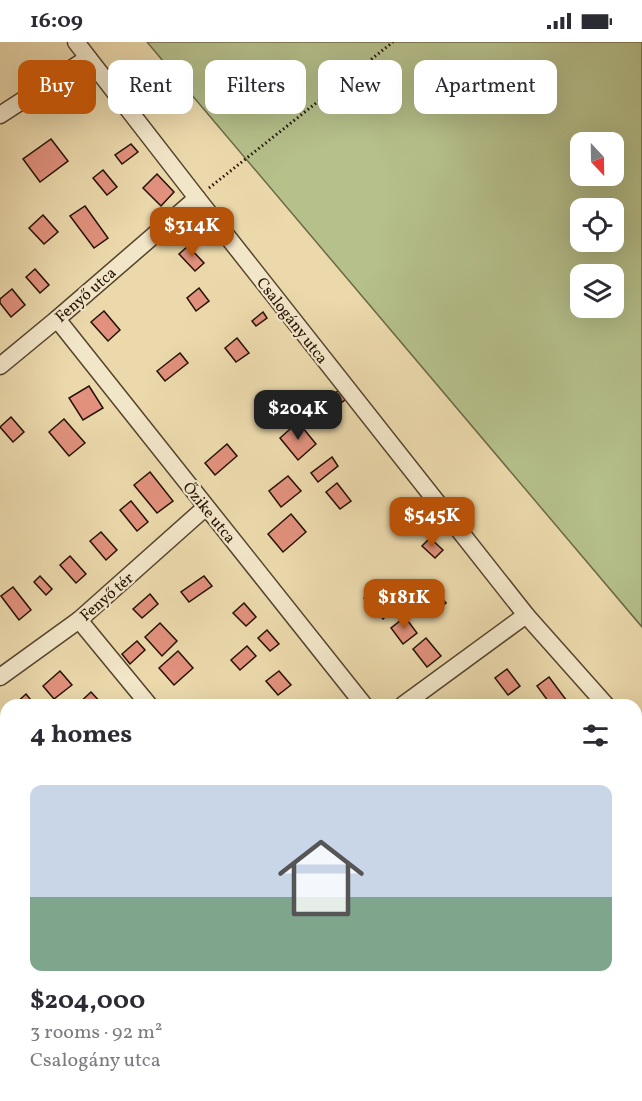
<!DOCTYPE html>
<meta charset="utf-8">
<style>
body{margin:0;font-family:Vollkorn,serif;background:#f2f2f3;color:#2b2b33;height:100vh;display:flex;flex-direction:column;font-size:22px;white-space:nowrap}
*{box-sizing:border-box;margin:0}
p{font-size:20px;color:#7c7c81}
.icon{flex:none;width:33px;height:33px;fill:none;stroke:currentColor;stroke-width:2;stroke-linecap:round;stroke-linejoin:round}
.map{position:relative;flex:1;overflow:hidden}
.drawer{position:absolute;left:0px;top:657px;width:642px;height:402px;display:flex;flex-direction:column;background:#fff;border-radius:18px 18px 0 0;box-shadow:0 6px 24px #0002}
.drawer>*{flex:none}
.hud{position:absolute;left:18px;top:18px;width:606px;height:54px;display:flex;gap:12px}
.needle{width:39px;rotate:158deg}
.fabs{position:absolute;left:570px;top:90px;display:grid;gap:12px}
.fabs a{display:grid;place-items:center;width:54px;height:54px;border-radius:12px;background:#fff;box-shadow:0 6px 24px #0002;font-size:30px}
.price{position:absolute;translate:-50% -51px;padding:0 14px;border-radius:12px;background:#b45309;color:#fff;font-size:20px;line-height:39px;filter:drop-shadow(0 2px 3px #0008)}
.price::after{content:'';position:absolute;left:50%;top:36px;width:18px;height:14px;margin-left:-9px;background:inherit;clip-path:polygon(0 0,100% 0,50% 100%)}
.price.active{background:#222;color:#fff}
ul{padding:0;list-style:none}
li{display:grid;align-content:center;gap:12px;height:318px;padding:0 30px}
li span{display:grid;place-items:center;height:186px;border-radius:12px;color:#555}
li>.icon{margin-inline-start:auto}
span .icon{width:108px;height:108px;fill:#fffc;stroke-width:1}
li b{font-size:26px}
h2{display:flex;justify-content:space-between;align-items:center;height:72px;padding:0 30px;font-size:26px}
.tag{padding:0 21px;border-radius:12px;background:#fff;box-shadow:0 6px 24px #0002;font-size:21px;line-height:54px}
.tag.active{background:#b45309;color:#fff}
.status{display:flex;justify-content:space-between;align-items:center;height:42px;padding:0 30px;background:#fff;direction:ltr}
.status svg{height:16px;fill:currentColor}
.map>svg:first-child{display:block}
</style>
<div class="status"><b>16:09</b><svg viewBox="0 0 49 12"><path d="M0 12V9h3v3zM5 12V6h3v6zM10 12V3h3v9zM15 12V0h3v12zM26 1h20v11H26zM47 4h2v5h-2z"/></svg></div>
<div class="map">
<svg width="642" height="1059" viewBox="0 0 642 1059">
<rect width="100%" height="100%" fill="#ebd9ac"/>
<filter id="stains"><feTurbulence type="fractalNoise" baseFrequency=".00333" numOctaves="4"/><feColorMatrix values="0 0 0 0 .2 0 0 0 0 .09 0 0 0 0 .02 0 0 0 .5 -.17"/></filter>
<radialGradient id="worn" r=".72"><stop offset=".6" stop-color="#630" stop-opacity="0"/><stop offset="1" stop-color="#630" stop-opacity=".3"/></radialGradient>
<!-- green -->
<path fill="#b5c08b" stroke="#6d6846" stroke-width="1.5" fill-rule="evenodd" d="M 147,0 L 642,0 L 642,585 ZM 580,100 L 614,100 L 614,134 L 580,134 ZM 580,166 L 614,166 L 614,200 L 580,200 ZM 580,232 L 614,232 L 614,266 L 580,266 Z"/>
<!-- building -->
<g fill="#e1917d" stroke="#251101" stroke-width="1.5">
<path d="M 51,97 L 68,119 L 40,140 L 23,117 Z"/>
<path d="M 131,102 L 138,110 L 122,122 L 115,113 Z"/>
<path d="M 103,128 L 117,145 L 107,153 L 93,136 Z"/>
<path d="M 157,132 L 174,150 L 161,164 L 143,146 Z"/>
<path d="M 85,164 L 108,196 L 94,206 L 70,174 Z"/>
<path d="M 43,173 L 58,190 L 44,202 L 29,186 Z"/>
<path d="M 188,204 L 204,221 L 195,229 L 179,212 Z"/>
<path d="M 35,227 L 49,243 L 40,251 L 26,235 Z"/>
<path d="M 199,246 L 209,259 L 196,269 L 187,256 Z"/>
<path d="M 12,247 L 25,263 L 11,275 L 0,261 L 0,257 Z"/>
<path d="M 104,269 L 120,288 L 108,299 L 91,280 Z"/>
<path d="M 263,270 L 267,276 L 256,284 L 252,279 Z"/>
<path d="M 237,296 L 249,311 L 236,320 L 225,306 Z"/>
<path d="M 180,311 L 188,321 L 165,339 L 157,329 Z"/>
<path d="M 89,344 L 103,366 L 83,378 L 69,356 Z"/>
<path d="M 342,346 L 349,355 L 323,374 L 316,365 Z"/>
<path d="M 11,375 L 24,390 L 13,400 L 0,385 Z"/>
<path d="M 64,377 L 85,401 L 69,414 L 49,390 Z"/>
<path d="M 298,380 L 316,402 L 298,418 L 280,396 Z"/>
<path d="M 227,402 L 237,414 L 215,433 L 205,421 Z"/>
<path d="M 332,415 L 338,424 L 318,440 L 311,431 Z"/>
<path d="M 150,430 L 173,459 L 157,471 L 134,443 Z"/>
<path d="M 288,434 L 301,449 L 281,465 L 269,449 Z"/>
<path d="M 337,441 L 351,459 L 340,467 L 326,450 Z"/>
<path d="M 131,459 L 148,480 L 137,489 L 120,468 Z"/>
<path d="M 291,472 L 306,490 L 283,510 L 268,492 Z"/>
<path d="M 101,490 L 117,508 L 106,518 L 90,499 Z"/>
<path d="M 430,496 L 443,508 L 435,516 L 422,504 Z"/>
<path d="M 70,514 L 86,532 L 76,541 L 60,523 Z"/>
<path d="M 40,534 L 52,547 L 46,553 L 34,540 Z"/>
<path d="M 204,534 L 212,544 L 189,560 L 181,550 Z"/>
<path d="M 13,545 L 31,568 L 19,578 L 1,554 Z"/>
<path d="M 376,546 L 395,566 L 383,577 L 364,556 Z"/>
<path d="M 435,549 L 446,561 L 437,569 L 426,557 Z"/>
<path d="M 150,552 L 158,562 L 142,576 L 133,567 Z"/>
<path d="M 244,561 L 256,575 L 246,584 L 233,571 Z"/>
<path d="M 405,575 L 417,591 L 403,602 L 391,586 Z"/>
<path d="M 160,581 L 177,599 L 162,614 L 145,595 Z"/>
<path d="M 267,588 L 279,602 L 270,609 L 258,596 Z"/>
<path d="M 426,596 L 441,614 L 427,625 L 413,607 Z"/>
<path d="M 137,599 L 145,608 L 130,622 L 122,612 Z"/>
<path d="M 247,604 L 256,614 L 240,628 L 231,618 Z"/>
<path d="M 178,609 L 193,626 L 174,643 L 159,626 Z"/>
<path d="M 507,627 L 520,644 L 508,653 L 495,636 Z"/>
<path d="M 60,629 L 72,643 L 54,657 L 43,644 Z"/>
<path d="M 279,629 L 291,643 L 278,653 L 266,639 Z"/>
<path d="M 549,635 L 567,659 L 561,663 L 551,663 L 537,644 Z"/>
<path d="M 91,650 L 103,663 L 77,663 Z"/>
<path d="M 26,652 L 35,663 L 14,663 Z"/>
<path d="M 6,810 L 6,827 L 1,831 L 0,815 Z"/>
<path d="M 610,1053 L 634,1053 L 627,1059 L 615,1059 Z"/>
</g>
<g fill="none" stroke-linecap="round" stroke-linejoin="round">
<!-- minor casing -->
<g stroke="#56432c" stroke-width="19">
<g id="minor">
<path d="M 76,0 L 197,156 L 526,573 L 606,663"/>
<path d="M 0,73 L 88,16"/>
<path d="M 57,277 L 364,663"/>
<path d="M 0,324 L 57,277 L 197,156"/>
<path d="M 79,578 L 149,663"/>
<path d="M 0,635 L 79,578 L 206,465"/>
<path d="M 403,663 L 526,573"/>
<path d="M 636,697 L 642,704"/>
<path d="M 636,731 L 642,726"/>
<path d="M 0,732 L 6,740"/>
<path d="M 0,894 L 6,891"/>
<path d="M 0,972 L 6,975"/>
<path d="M 636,1010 L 642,1018"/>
<path d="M 149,1053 L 160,1059"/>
<path d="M 226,1059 L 233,1053"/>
<path d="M 506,1059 L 514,1053"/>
</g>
</g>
<!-- path -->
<path stroke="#251101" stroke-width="3" stroke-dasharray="1.5 3" stroke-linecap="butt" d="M 209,146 L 393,0"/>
<!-- minor -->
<use href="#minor" stroke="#f2e6c9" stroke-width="16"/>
</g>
<g text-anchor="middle" stroke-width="4.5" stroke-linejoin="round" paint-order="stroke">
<!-- street labels -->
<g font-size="16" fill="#251101" stroke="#f2e6c9">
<text transform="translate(85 252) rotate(-41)" y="6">Fenyő utca</text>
<text transform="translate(293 278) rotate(52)" y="6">Csalogány utca</text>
<text transform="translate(210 470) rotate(51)" y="6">Őzike utca</text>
<text transform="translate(106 554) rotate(-41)" y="6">Fenyő tér</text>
</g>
</g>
<rect width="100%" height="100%" filter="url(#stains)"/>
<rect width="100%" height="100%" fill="url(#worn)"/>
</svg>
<div class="fabs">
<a><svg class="needle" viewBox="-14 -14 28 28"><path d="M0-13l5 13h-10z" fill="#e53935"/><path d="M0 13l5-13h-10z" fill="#7c7c81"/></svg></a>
<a><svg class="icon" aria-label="locate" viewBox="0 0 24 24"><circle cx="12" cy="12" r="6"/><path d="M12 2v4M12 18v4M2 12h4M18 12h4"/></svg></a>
<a><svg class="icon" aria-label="layers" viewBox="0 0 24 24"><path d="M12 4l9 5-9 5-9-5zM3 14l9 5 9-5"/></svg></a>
</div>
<b class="price" style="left:192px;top:216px">$314K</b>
<b class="price active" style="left:298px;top:399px">$204K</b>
<b class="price" style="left:432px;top:506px">$545K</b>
<b class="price" style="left:404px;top:588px">$181K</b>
<div class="hud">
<a class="tag active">Buy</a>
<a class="tag">Rent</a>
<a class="tag">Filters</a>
<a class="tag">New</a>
<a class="tag">Apartment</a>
</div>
<section class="drawer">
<h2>4 homes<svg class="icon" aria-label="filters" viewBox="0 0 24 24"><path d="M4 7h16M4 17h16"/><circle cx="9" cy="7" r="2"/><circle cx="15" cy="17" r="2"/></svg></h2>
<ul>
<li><span style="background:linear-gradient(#c9d6e8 60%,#7fa58c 0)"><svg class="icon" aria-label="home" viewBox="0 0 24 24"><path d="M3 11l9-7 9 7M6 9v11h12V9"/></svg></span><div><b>$204,000</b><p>3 rooms · 92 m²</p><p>Csalogány utca</p></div></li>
</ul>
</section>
</div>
